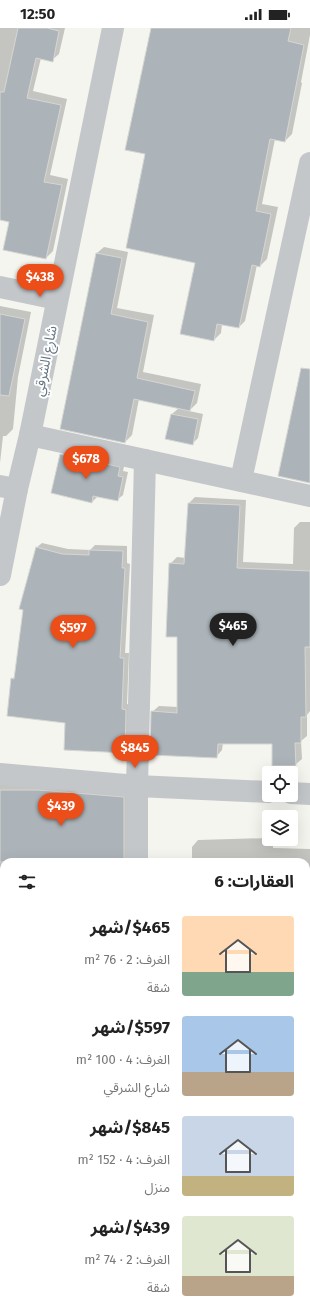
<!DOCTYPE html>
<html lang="ar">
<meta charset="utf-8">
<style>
body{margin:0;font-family:"Fira Sans","Noto Sans Arabic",sans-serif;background:#f6f6f6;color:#222;direction:rtl;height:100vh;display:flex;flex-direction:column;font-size:15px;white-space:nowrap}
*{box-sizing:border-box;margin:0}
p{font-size:13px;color:#767676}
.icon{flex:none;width:22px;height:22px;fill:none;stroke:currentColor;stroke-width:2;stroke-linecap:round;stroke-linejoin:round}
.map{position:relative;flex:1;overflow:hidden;direction:ltr}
.side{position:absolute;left:0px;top:830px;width:310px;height:456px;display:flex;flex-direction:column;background:#fff;border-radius:12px 12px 0 0;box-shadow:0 4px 16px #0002;direction:rtl}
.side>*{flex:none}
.controls{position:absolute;left:262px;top:738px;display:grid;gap:8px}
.controls a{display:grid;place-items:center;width:36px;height:36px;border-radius:4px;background:#fff;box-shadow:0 4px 16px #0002;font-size:20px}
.price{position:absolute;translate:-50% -34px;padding:0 9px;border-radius:14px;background:#ec4e19;color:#fff;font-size:13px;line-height:26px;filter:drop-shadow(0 1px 2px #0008)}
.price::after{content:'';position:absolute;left:50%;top:24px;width:12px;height:9px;margin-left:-6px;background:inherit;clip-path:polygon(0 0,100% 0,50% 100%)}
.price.current{background:#222;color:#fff}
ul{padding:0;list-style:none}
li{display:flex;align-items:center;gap:12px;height:100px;padding:0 16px}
li span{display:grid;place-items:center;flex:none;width:112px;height:80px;border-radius:4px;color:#555}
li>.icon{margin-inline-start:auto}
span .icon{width:48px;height:48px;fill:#fffc;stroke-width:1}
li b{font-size:17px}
h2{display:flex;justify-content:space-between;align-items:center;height:48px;padding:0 16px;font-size:17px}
.status{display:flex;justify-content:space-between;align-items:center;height:28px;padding:0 20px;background:#fff;direction:ltr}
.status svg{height:11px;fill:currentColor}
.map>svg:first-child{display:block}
</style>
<div class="status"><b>12:50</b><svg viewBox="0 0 49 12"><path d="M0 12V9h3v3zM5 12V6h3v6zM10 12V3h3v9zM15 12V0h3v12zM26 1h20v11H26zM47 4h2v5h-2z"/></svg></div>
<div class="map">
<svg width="310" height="1286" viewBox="0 0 310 1286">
<rect width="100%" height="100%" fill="#f5f5f0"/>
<!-- shadow -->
<g fill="#0003">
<path d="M 0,0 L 65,0 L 59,26 L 52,32 L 41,30 L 33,63 L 67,71 L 50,147 L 68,151 L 53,223 L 46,230 L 10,193 L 0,191 Z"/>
<path d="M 156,0 L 310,0 L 310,7 L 301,54 L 302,55 L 292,106 L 285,113 L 275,111 L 262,176 L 278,179 L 267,231 L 260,238 L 257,237 L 245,293 L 239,299 L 222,296 L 221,305 L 214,312 L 197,234 L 146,126 Z"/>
<path d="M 104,219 L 128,224 L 117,280 L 154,287 L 143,344 L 201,356 L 197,375 L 189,383 L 203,386 L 198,410 L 192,416 L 172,386 L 179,380 L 139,371 L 132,407 L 125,414 L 97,225 Z"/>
<path d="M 0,278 L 31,284 L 18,349 L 13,401 L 6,408 L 3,408 L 0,435 Z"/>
<path d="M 67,421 L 125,434 L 123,443 L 128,444 L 123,467 L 117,472 L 98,468 L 92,474 L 61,427 Z"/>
<path d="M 195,469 L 246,472 L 243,534 L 293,536 L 294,500 L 300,494 L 310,494 L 310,683 L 307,687 L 307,708 L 301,713 L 302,731 L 295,737 L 273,715 L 223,715 L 222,722 L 216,729 L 152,684 L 159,678 L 178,679 L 178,608 L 170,536 L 177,529 L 186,530 L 189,475 Z"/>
<path d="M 42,515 L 68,521 L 90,522 L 95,517 L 127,518 L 127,535 L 130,536 L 125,625 L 129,625 L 127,676 L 131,677 L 130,719 L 125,724 L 66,694 L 12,651 L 16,647 L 36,520 Z"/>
<path d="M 0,755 L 132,762 L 129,834 L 4,834 L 4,1057 L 0,1056 Z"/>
<path d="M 269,810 L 269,811 L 273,811 L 273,820 L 310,821 L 310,940 L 306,940 L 306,834 L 192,834 L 192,819 L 198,812 Z"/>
<path d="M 306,1077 L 310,1077 L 310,1217 L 309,1245 L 306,1248 Z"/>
<path d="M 0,1095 L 4,1095 L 4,1193 L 0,1192 Z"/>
</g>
<!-- building -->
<g fill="#acb4b9" stroke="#d6d6d3">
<path d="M 18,0 L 47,0 L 59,3 L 53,34 L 36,30 L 27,70 L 61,77 L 44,154 L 62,157 L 46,231 L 3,222 L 9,194 L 0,192 L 0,64 L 4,64 Z"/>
<path d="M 151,0 L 291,0 L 288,13 L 304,17 L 285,114 L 270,111 L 256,183 L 271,186 L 260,239 L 252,237 L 239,300 L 217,296 L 214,313 L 180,306 L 195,235 L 126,220 L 145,126 L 125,122 Z"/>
<path d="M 96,225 L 122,230 L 111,286 L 148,294 L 137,350 L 195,363 L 190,383 L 134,371 L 125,415 L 60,401 Z"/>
<path d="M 0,286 L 25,291 L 9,368 L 0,367 Z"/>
<path d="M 301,340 L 310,341 L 310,455 L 278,448 Z"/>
<path d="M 171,386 L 198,391 L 193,417 L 165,411 Z"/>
<path d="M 60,426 L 120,439 L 118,448 L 123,449 L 118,473 L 93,468 L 92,475 L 51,465 Z"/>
<path d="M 188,475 L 240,477 L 237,540 L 310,543 L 310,619 L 305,619 L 306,689 L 301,689 L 301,715 L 295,715 L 296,738 L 272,738 L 272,716 L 218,716 L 217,730 L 150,727 L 151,683 L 177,685 L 177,609 L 166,609 L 169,535 L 184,536 Z"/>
<path d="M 36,519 L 62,526 L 89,527 L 89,522 L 123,523 L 122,540 L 125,540 L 120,630 L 124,630 L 122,681 L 126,682 L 125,725 L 64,722 L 65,695 L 7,688 L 11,650 L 14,651 L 23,582 L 19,581 Z"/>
<path d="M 0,762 L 38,762 L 124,769 L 124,832 L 122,832 L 122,834 L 0,834 Z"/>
</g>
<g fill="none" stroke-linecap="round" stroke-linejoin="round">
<!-- minor -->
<g stroke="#c4c7ca" stroke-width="22">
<path d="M 0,259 L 57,271"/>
<path d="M 30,407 L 310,468"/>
<path d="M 241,452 L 310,135"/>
<path d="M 0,458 L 17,461"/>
<path d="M 0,746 L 137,758 L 269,764"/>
<path d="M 291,765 L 310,766"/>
<path d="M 137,834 L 137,758 L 145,432"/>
<path d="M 122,1286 L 122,1282"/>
</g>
<!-- tertiary -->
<g stroke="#c4c7ca" stroke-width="22">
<path d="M 0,547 L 17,461 L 30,407 L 113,0"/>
<path d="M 0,1265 L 4,1266"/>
<path d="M 69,1282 L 85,1286"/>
</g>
</g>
<g text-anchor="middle" stroke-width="4" stroke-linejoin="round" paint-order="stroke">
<!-- street labels -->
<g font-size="14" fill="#627483" stroke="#fff">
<text transform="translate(45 333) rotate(-79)" y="5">شارع الشرقي</text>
</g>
</g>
</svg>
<div class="controls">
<a><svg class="icon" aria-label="locate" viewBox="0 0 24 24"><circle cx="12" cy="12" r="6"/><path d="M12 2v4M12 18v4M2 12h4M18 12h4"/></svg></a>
<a><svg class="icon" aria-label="layers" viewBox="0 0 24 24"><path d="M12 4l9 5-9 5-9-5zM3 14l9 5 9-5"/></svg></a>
</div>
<b class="price" style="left:40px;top:270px">$438</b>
<b class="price" style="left:86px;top:452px">$678</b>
<b class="price current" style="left:233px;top:619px">$465</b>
<b class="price" style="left:73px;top:621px">$597</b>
<b class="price" style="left:135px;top:741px">$845</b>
<b class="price" style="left:61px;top:799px">$439</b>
<section class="side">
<h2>العقارات: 6<svg class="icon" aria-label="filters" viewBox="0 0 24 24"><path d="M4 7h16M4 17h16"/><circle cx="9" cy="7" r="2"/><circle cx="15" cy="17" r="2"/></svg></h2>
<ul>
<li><span style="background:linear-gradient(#ffd9b3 70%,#7fa58c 0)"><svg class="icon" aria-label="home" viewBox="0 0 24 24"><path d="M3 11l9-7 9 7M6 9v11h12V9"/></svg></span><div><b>$465/شهر</b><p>الغرف: 2 · 76 m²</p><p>شقة</p></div></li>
<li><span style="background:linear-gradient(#a9c7e8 70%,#b9a48a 0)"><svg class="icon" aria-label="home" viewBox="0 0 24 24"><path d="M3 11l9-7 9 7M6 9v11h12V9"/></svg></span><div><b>$597/شهر</b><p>الغرف: 4 · 100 m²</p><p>شارع الشرقي</p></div></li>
<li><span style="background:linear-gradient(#c9d6e8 75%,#c2b280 0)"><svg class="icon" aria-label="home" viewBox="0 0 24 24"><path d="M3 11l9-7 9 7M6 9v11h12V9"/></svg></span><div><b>$845/شهر</b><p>الغرف: 4 · 152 m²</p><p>منزل</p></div></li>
<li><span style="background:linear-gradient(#dfe7d0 75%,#b9a48a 0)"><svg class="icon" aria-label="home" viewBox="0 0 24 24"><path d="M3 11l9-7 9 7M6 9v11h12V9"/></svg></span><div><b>$439/شهر</b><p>الغرف: 2 · 74 m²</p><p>شقة</p></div></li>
</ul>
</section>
</div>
